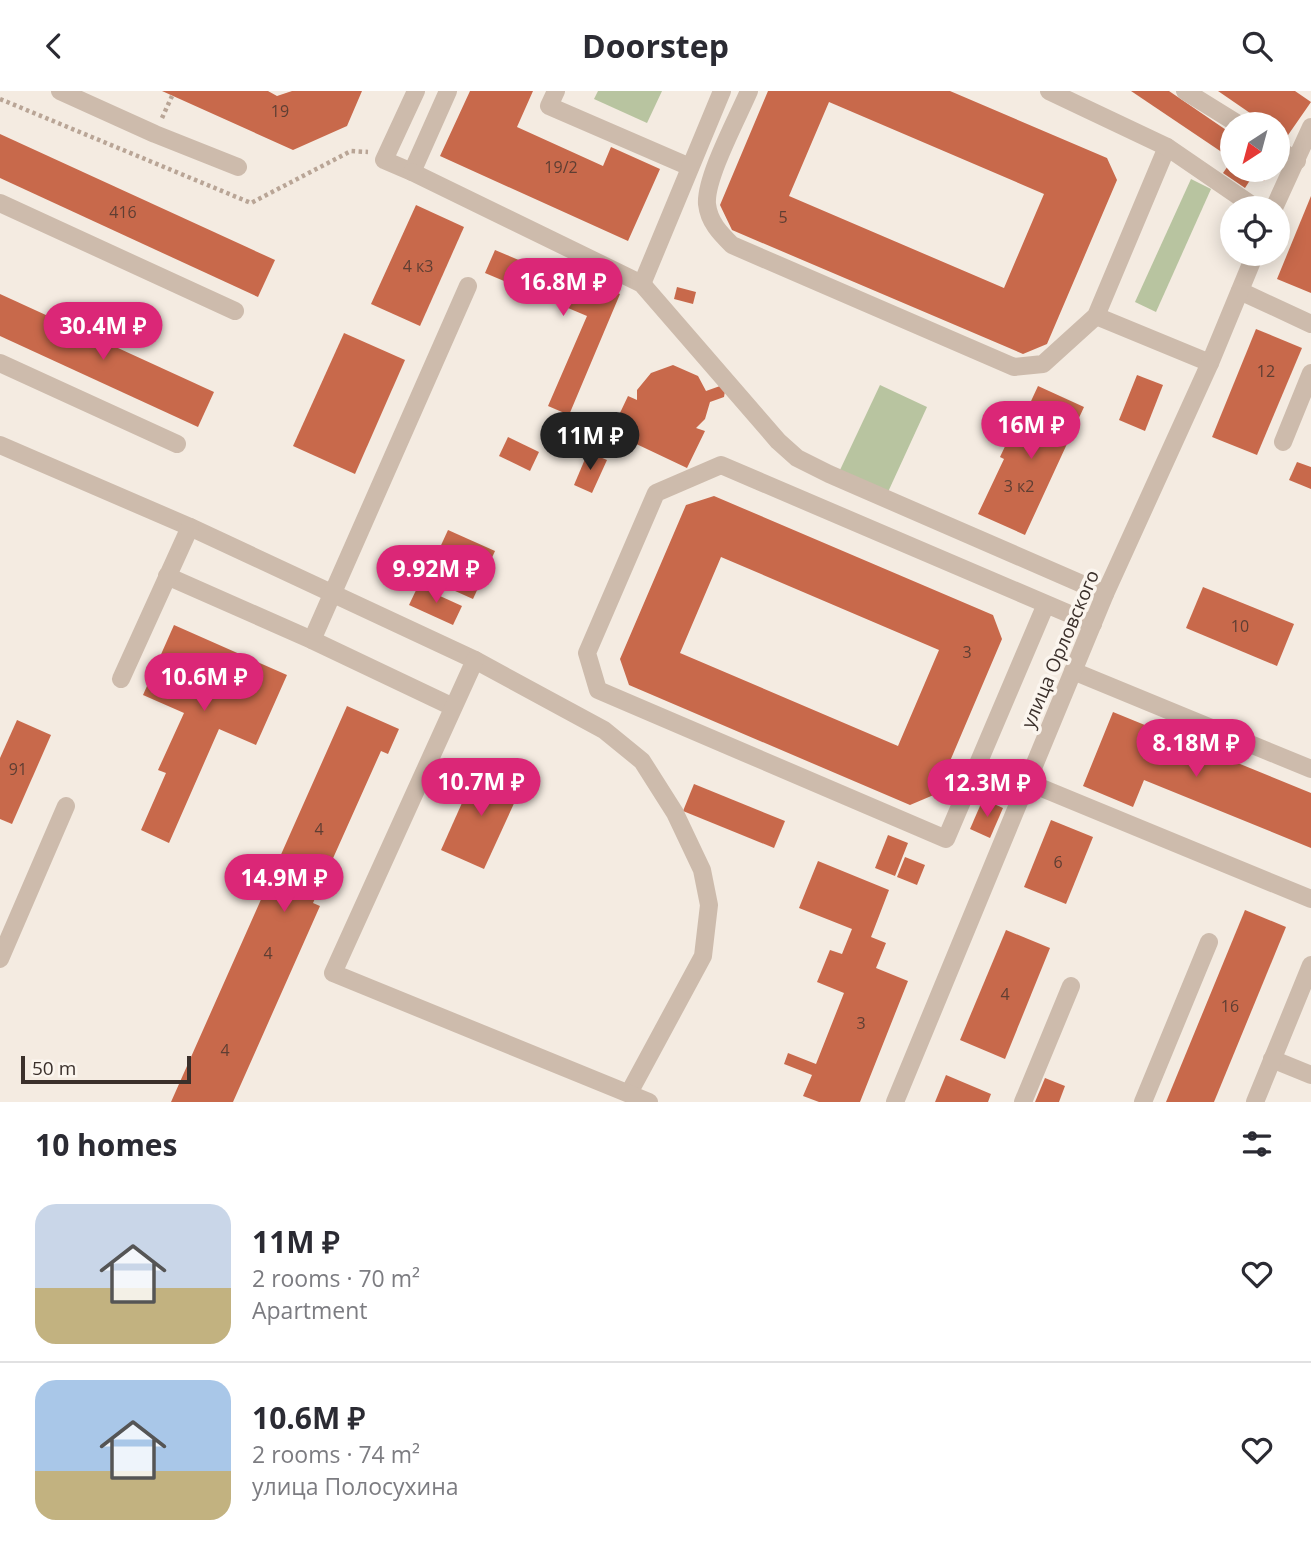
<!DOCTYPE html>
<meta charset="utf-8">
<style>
body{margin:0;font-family:"Open Sans",sans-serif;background:#f7f7f7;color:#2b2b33;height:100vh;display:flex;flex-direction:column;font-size:26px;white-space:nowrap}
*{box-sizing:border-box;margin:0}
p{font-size:23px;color:#7c7c81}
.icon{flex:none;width:38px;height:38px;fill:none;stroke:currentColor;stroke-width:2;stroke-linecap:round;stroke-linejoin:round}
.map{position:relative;height:1011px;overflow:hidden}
.drawer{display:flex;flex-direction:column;background:#fff;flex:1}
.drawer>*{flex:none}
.needle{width:46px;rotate:216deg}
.controls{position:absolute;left:1220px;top:21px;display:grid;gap:14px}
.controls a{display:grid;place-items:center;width:70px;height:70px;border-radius:50%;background:#fff;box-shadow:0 4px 18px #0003;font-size:35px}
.scale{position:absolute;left:21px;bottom:18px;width:170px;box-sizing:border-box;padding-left:7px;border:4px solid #3b302b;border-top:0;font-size:19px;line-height:24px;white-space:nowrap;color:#3b302b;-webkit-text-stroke:5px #fbf5ee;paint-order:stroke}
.price{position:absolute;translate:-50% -60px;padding:0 16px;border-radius:24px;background:#db2777;color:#fff;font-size:23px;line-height:46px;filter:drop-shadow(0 2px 4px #0008)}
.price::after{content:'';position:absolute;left:50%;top:42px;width:21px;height:16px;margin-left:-10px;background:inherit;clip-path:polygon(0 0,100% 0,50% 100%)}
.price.selected{background:#222;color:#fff}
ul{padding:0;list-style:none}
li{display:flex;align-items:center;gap:21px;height:175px;padding:0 35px}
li+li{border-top:2px solid #e1e1e2}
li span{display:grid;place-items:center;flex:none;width:196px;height:140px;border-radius:21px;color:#555}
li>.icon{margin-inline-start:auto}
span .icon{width:84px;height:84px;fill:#fffc;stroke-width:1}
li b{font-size:30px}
h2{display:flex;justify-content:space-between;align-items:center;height:84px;padding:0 35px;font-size:30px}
header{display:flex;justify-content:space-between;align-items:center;height:91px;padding:0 35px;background:#fff;font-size:32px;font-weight:700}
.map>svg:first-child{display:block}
</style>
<header><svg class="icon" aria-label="back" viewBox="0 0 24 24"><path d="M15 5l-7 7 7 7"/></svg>Doorstep<svg class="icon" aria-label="search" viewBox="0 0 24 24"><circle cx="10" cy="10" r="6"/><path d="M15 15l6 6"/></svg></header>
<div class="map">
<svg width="1311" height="1011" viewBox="0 0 1311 1011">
<rect width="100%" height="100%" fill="#f4ebe1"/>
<!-- green -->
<g fill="#b8c4a0">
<path d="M 598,0 L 662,0 L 647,32 L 594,8 Z"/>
<path d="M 1191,88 L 1211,98 L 1156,221 L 1135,211 Z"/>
<path d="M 880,294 L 927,316 L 888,401 L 840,379 Z"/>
</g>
<!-- building -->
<g fill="#c8694b" fill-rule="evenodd">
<path d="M 162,0 L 268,0 L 277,5 L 292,0 L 362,0 L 347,35 L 293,59 Z"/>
<path d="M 470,0 L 533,0 L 517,36 L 603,75 L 611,56 L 660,78 L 628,150 L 440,65 Z"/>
<path d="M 768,0 L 950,0 L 1107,67 L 1117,89 L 1047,253 L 1023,263 L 732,139 L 720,114 ZM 829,11 L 1044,103 L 1004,197 L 789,105 Z"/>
<path d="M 1131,0 L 1169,0 L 1232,43 L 1232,68 Z"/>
<path d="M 1218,0 L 1295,0 L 1311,11 L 1286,47 L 1278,41 L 1278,33 L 1266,33 Z"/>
<path d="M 0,43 L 275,169 L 258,206 L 0,87 Z"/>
<path d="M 1232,69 L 1232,79 L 1272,79 L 1264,90 L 1254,83 L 1245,97 L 1223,82 Z"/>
<path d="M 1311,105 L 1311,202 L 1277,188 Z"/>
<path d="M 416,114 L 464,136 L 420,235 L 371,213 Z"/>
<path d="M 495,159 L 597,202 L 600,194 L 620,203 L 569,324 L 548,315 L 587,225 L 485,182 Z"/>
<path d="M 677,196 L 696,201 L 693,213 L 674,208 Z"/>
<path d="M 0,203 L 214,301 L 198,336 L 0,245 Z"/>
<path d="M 1256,238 L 1302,257 L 1257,364 L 1212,346 Z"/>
<path d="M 344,242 L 405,269 L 355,383 L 293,355 Z"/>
<path d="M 673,274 L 698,285 L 706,300 L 720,295 L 725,300 L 724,306 L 710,311 L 705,328 L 696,337 L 705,340 L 687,377 L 611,341 L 628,305 L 637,309 L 637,299 L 651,282 Z"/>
<path d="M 1137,284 L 1163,294 L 1145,340 L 1119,329 Z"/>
<path d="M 1038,295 L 1084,316 L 1025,444 L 978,423 L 1004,368 L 1000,366 L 1008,349 L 1012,351 Z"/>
<path d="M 508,346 L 539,361 L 530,380 L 499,365 Z"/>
<path d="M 588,361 L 607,369 L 592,402 L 574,394 Z"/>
<path d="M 1297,371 L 1311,376 L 1311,398 L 1289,389 Z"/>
<path d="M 714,405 L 993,524 L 1002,548 L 936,703 L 910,714 L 629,594 L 620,568 L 686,414 ZM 721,466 L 939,559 L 898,655 L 680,562 Z"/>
<path d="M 448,439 L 495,460 L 473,508 L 426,487 Z"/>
<path d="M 418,495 L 462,515 L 453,534 L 409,514 Z"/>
<path d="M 1203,496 L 1294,533 L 1277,575 L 1186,537 Z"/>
<path d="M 174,534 L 287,584 L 256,654 L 219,638 L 169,752 L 141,739 L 166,682 L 158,679 L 184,622 L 143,604 Z"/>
<path d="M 347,615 L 399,638 L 388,663 L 381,660 L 313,812 L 320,815 L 233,1011 L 171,1011 Z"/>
<path d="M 1113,621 L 1311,702 L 1311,757 L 1144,689 L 1133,716 L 1083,695 Z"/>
<path d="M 17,629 L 51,644 L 12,733 L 0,728 L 0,667 Z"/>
<path d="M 478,676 L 522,695 L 484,778 L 441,759 Z"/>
<path d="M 694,693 L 785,730 L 774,757 L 683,720 Z"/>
<path d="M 983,708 L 1003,717 L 990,747 L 970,738 Z"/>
<path d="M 1051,729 L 1093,746 L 1066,813 L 1024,796 Z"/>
<path d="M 888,744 L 908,752 L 895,785 L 875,777 Z"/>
<path d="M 905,766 L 925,774 L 917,794 L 897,786 Z"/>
<path d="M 818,770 L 889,799 L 871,846 L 886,852 L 876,877 L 908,890 L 860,1011 L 819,1011 L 803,1005 L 812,984 L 784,973 L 788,962 L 816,973 L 844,902 L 817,891 L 830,859 L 842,863 L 852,838 L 799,817 Z"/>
<path d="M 1245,819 L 1286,836 L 1214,1011 L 1166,1011 Z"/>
<path d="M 1006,839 L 1050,857 L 1005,968 L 960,949 Z"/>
<path d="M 946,984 L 991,1003 L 988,1011 L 935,1011 Z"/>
<path d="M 1045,987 L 1065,995 L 1059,1011 L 1035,1011 Z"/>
</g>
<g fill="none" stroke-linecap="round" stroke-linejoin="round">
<!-- path -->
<g stroke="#b9a596" stroke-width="4.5" stroke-dasharray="3.5 3.5" stroke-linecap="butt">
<path d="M 0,8 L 251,112 L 351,60 L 368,61"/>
<path d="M 162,27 L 172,5"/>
</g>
<!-- minor -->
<g stroke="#cdbbac" stroke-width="18">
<path d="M 60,0 L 155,43 L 238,76"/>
<path d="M 416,0 L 384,69 L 412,81 L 448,0"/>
<path d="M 556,0 L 549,15 L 690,76"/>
<path d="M 749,0 C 738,26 705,87 707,113 C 709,131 720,142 732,154 L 1014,276 L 1043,273 L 1096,225 L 1167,56"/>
<path d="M 1049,0 L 1167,56 L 1256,117"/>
<path d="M 1185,0 L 1238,33"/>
<path d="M 1278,58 L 1297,70"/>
<path d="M 412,81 L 642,193 L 778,350 L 797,367 L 829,383 L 1105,503"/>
<path d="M 0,112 L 235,220"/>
<path d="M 1274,117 L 1311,36"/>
<path d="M 642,193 L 722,0"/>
<path d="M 1240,200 L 1311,233"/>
<path d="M 1096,225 L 1210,272"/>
<path d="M 0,272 L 177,353"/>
<path d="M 1283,351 L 1311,282"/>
<path d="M 0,354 L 190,436 L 475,569 L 604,639 L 642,670 L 675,722 L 702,779 L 709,814 L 703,865 L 629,1002"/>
<path d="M 167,485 L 312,549 L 453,616"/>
<path d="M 1046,513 L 946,748 L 598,599 L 587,562 L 656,402 L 721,374 L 1093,533"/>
<path d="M 312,549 L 468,195"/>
<path d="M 475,569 L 333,882 L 649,1011"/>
<path d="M 1073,580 L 1311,678"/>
<path d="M 121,588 L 190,436"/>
<path d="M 1027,691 L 1311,808"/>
<path d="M 0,868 L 66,715"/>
<path d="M 1272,968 L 1311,984"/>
<path d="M 895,1011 L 1105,503 L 1210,272 L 1255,163"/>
<path d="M 1023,1011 L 1071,895"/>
<path d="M 1143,1011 L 1209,851"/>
<path d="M 1255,1011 L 1311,874"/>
</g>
</g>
<g text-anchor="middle" stroke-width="7" stroke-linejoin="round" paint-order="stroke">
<!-- number labels -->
<g font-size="16" fill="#5e3e33">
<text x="280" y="26">19</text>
<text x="561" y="82">19/2</text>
<text x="123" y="127">416</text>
<text x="783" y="132">5</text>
<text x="418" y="181">4 к3</text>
<text x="1266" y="286">12</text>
<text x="1019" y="401">3 к2</text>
<text x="1240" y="541">10</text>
<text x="967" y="567">3</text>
<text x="18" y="684">91</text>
<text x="319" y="744">4</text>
<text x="1058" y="777">6</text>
<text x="268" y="868">4</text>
<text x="1005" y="909">4</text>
<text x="1230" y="921">16</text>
<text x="861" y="938">3</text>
<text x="225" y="965">4</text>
</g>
<!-- street labels -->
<g font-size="19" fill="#3b302b" stroke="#fbf5ee">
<text transform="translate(1060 558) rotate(-67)" y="7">улица Орловского</text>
</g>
</g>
</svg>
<div class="controls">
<a><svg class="needle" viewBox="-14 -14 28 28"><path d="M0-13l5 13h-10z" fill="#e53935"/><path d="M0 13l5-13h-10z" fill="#7c7c81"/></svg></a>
<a><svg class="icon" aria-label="locate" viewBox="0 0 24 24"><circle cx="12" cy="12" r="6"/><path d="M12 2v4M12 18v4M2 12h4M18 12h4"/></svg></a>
</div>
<div class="scale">50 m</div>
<b class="price" style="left:563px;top:227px">16.8M ₽</b>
<b class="price" style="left:103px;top:271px">30.4M ₽</b>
<b class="price" style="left:1031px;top:370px">16M ₽</b>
<b class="price selected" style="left:590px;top:381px">11M ₽</b>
<b class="price" style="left:436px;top:514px">9.92M ₽</b>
<b class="price" style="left:204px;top:622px">10.6M ₽</b>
<b class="price" style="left:1196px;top:688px">8.18M ₽</b>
<b class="price" style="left:481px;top:727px">10.7M ₽</b>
<b class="price" style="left:987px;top:728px">12.3M ₽</b>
<b class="price" style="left:284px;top:823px">14.9M ₽</b>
</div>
<section class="drawer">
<h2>10 homes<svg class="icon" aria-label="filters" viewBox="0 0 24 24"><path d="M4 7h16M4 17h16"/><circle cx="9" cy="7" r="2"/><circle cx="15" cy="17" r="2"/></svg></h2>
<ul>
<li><span style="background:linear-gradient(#c9d6e8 60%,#c2b280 0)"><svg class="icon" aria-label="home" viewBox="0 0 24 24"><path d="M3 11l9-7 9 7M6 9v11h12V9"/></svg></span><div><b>11M ₽</b><p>2 rooms · 70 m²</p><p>Apartment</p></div><svg class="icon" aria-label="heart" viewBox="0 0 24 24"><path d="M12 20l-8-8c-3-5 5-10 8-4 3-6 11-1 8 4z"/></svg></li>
<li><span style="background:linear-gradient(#a9c7e8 65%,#c2b280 0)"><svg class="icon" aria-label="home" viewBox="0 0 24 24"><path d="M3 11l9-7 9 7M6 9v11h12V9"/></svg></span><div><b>10.6M ₽</b><p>2 rooms · 74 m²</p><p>улица Полосухина</p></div><svg class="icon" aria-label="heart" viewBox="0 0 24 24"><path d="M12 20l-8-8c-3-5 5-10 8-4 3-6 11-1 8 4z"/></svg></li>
</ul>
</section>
